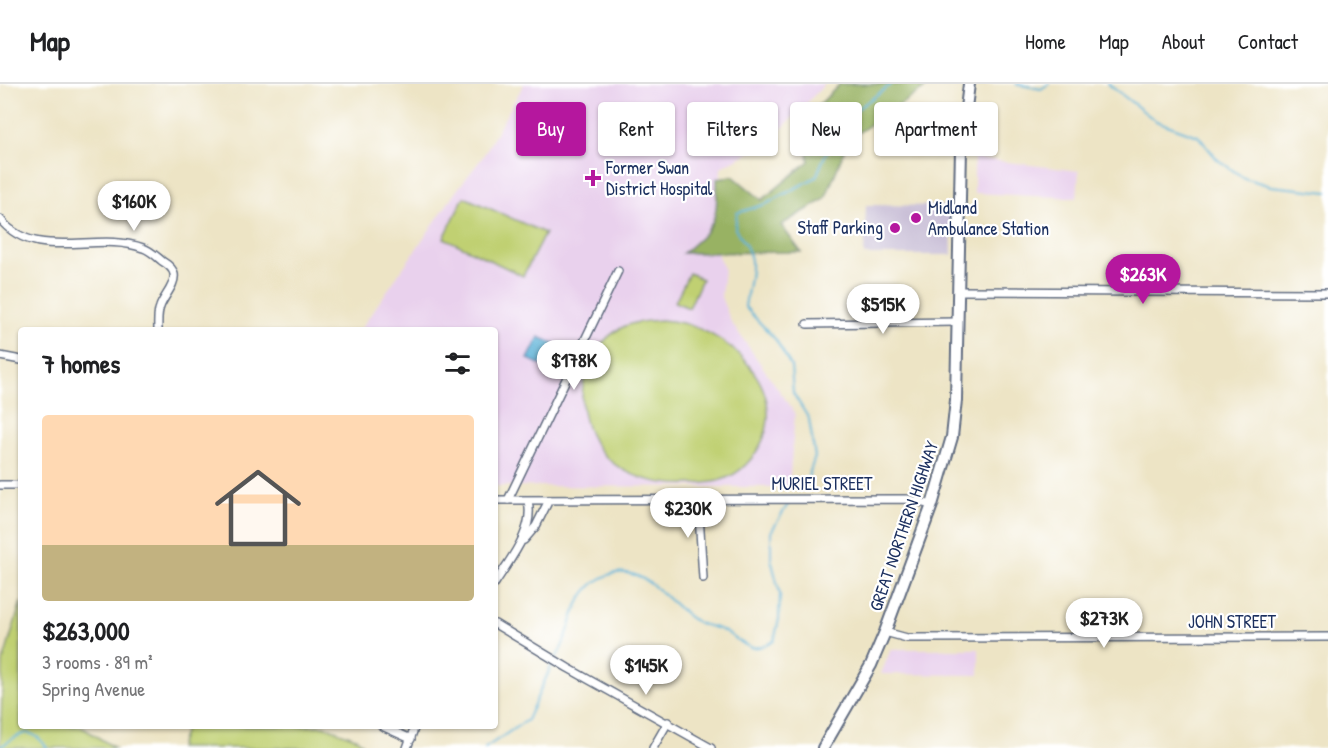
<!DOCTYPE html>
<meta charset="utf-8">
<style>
body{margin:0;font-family:"Patrick Hand",sans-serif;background:#f6f6f6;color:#202124;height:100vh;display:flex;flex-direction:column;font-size:22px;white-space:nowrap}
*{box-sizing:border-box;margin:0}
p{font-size:20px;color:#757577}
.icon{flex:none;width:33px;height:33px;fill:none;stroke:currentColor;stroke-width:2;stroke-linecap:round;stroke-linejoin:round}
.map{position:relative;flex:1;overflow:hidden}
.details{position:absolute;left:18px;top:243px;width:480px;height:402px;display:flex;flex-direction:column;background:#fff;border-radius:6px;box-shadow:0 2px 4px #0004}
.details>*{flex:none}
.guide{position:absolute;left:516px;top:18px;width:570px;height:54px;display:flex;gap:12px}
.price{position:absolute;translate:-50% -51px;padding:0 14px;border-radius:21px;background:#fff;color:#222;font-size:20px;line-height:39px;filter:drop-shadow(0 2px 3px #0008)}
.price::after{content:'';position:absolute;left:50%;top:36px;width:18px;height:14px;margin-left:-9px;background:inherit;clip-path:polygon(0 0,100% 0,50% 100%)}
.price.on{background:#b5179e;color:#fff}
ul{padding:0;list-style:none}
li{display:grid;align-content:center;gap:12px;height:318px;padding:0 24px}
li span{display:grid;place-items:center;height:186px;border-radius:6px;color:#555}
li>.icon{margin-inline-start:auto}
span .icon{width:108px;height:108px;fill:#fffc;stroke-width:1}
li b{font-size:26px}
h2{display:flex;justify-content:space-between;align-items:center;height:72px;padding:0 24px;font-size:26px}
.tag{padding:0 21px;border-radius:6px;background:#fff;box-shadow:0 2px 4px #0004;font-size:21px;line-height:54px}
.tag.on{background:#b5179e;color:#fff}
header{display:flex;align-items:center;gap:36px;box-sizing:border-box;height:84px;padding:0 30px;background:#fff;border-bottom:2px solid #e0e0e0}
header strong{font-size:28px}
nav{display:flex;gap:33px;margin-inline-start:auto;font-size:21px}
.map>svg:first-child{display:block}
</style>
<header>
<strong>Map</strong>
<nav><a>Home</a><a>Map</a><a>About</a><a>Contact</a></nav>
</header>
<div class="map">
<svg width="1328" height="664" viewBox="0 0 1328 664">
<rect width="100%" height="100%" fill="#fff"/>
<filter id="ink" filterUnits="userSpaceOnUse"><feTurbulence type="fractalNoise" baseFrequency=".0167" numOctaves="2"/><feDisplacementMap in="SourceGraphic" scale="12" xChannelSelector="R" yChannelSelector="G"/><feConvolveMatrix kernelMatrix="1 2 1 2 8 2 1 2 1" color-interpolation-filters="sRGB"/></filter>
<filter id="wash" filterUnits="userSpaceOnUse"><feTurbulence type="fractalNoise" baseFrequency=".008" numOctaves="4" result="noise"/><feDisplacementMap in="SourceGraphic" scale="24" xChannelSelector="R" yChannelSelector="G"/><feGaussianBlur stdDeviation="1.35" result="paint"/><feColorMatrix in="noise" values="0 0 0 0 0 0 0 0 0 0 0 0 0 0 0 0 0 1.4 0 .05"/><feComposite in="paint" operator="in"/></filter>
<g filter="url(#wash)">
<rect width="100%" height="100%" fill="#ede4c5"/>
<!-- built -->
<g fill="#e9d1ed">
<path d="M 524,0 L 825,0 L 768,59 L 721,83 L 718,172 L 724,185 L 721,213 L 731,238 L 795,329 L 789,403 L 495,402 L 495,246 L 360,246 L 457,106 L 482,74 Z"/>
<path d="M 974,74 L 1079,87 L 1077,114 L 974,109 Z"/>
<path d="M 891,565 L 979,565 L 979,591 L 881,590 Z"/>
</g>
<!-- industrial -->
<path fill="#c9bfd7" d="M 866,121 L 951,122 L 952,171 L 864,171 Z"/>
<!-- green -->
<g fill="#c0d072" stroke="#6e8068" stroke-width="1.5">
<path d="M 464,113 L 545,149 L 523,192 L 444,154 Z"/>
<path d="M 689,189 L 702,195 L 689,224 L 675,218 Z"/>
<path d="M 661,236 C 726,238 803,312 751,375 C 739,390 723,398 704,399 C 671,403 632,398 606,373 C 568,336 576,265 625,242 C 636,237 649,237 661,236 Z"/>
<path d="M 21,518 L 21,642 L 80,642 L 115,664 L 0,664 L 3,578 Z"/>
<path d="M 186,642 L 324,642 L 358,655 L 366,664 L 179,664 Z"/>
</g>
<!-- forest -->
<path fill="#98b264" stroke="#5a7061" stroke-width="1.5" d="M 840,0 L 931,0 L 849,55 L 825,115 L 781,141 L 801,168 L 683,169 C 717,141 717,137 717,94 L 733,92 L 762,116 L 809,77 L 800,40 Z"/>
<!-- water -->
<path fill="#5bb2d8" stroke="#3b709b" stroke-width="1.5" d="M 539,253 L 564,264 L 554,287 L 528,275 Z"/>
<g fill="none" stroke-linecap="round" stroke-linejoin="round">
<!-- stream -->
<g stroke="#5bb2d8" stroke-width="2">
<path d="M 1016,0 L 1041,5 L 1049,0"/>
<path d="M 1108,0 L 1156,37 L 1198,52 L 1218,76 L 1244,94 L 1271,102 L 1328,108"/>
<path d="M 805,402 L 815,373 L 809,335 L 793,309 L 791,282 L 776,256 L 745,223 C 750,186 760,177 735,145 L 737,129 L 766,120 L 816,93 L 839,38 L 892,0"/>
<path d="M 556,574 C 572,550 570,520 593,500 C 635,465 665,518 695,537 C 704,543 716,542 725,548 C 746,560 749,571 774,557 L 779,535 L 780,510 L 771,475 L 771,448 L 788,420"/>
<path d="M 0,663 C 19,651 30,639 47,664"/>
<path d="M 485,664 L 527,636 L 553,578"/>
</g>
</g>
</g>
<g filter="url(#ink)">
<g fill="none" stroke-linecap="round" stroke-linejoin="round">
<!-- minor casing -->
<g stroke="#646e82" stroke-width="10">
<g id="minor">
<path d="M 0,135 C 36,180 97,146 143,164 C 150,166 156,172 162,177 C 167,180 173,184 174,190 C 176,201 163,213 160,223 C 157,230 158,239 158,246"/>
<path d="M 959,207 L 1328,209"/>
<path d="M 807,240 L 958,238"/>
<path d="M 0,272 L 21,276"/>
<path d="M 0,401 L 21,401"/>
<path d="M 698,415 L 703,494"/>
<path d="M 495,416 L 907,415 L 932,421"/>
<path d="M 508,416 L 618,187"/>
<path d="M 524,456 L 536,442 L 549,416"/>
<path d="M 495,499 C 510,475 535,446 528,417"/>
<path d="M 495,540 L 568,584 L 711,664"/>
<path d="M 885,548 L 907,554 L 1328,553"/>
<path d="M 382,642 L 411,655"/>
<path d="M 407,664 L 415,642"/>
<path d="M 653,664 L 668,638"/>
</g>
</g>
<!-- primary casing -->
<g stroke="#646e82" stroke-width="14">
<path id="primary" d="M 823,664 L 871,581 L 885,548 L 932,421 L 952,353 L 956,316 L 961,64 L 969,0"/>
</g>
<!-- minor -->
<use href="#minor" stroke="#fff" stroke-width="7"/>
<!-- primary -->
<use href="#primary" stroke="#fff" stroke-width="10"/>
</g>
</g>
<!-- markers -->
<g fill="#b5179e" stroke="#fff" stroke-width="2">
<path d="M590 85h6v6h6v6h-6v6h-6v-6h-6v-6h6z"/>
<circle cx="916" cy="134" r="6"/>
<circle cx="895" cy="144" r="6"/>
</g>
<g text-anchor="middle" stroke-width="4.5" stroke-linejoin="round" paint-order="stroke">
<!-- poi labels -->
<g font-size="18" fill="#1b2f5e" stroke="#fff" text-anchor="start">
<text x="606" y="90">Former Swan<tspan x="606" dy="21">District Hospital</tspan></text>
<text x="928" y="130">Midland<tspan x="928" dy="21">Ambulance Station</tspan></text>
<text x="883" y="150" text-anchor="end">Staff Parking</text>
</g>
<!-- street labels -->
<g font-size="18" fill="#1b2f5e" stroke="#fff">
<text x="822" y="406">MURIEL STREET</text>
<text transform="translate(904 442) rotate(-71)" y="6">GREAT NORTHERN HIGHWAY</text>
<text x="1232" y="544">JOHN STREET</text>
</g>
</g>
</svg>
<b class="price" style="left:134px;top:148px">$160K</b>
<b class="price on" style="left:1143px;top:221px">$263K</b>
<b class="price" style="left:883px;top:251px">$515K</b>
<b class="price" style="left:574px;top:307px">$178K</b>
<b class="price" style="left:688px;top:455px">$230K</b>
<b class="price" style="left:1104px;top:565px">$273K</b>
<b class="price" style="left:646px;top:612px">$145K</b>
<div class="guide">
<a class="tag on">Buy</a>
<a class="tag">Rent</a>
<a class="tag">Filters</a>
<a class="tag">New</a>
<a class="tag">Apartment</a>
</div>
<section class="details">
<h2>7 homes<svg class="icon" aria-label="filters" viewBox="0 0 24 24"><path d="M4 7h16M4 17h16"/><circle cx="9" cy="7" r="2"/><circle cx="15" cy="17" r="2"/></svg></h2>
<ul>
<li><span style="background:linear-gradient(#ffd9b3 70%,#c2b280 0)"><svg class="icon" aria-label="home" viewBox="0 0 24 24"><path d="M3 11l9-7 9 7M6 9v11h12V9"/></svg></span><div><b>$263,000</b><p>3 rooms · 89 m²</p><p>Spring Avenue</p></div></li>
</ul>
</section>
</div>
